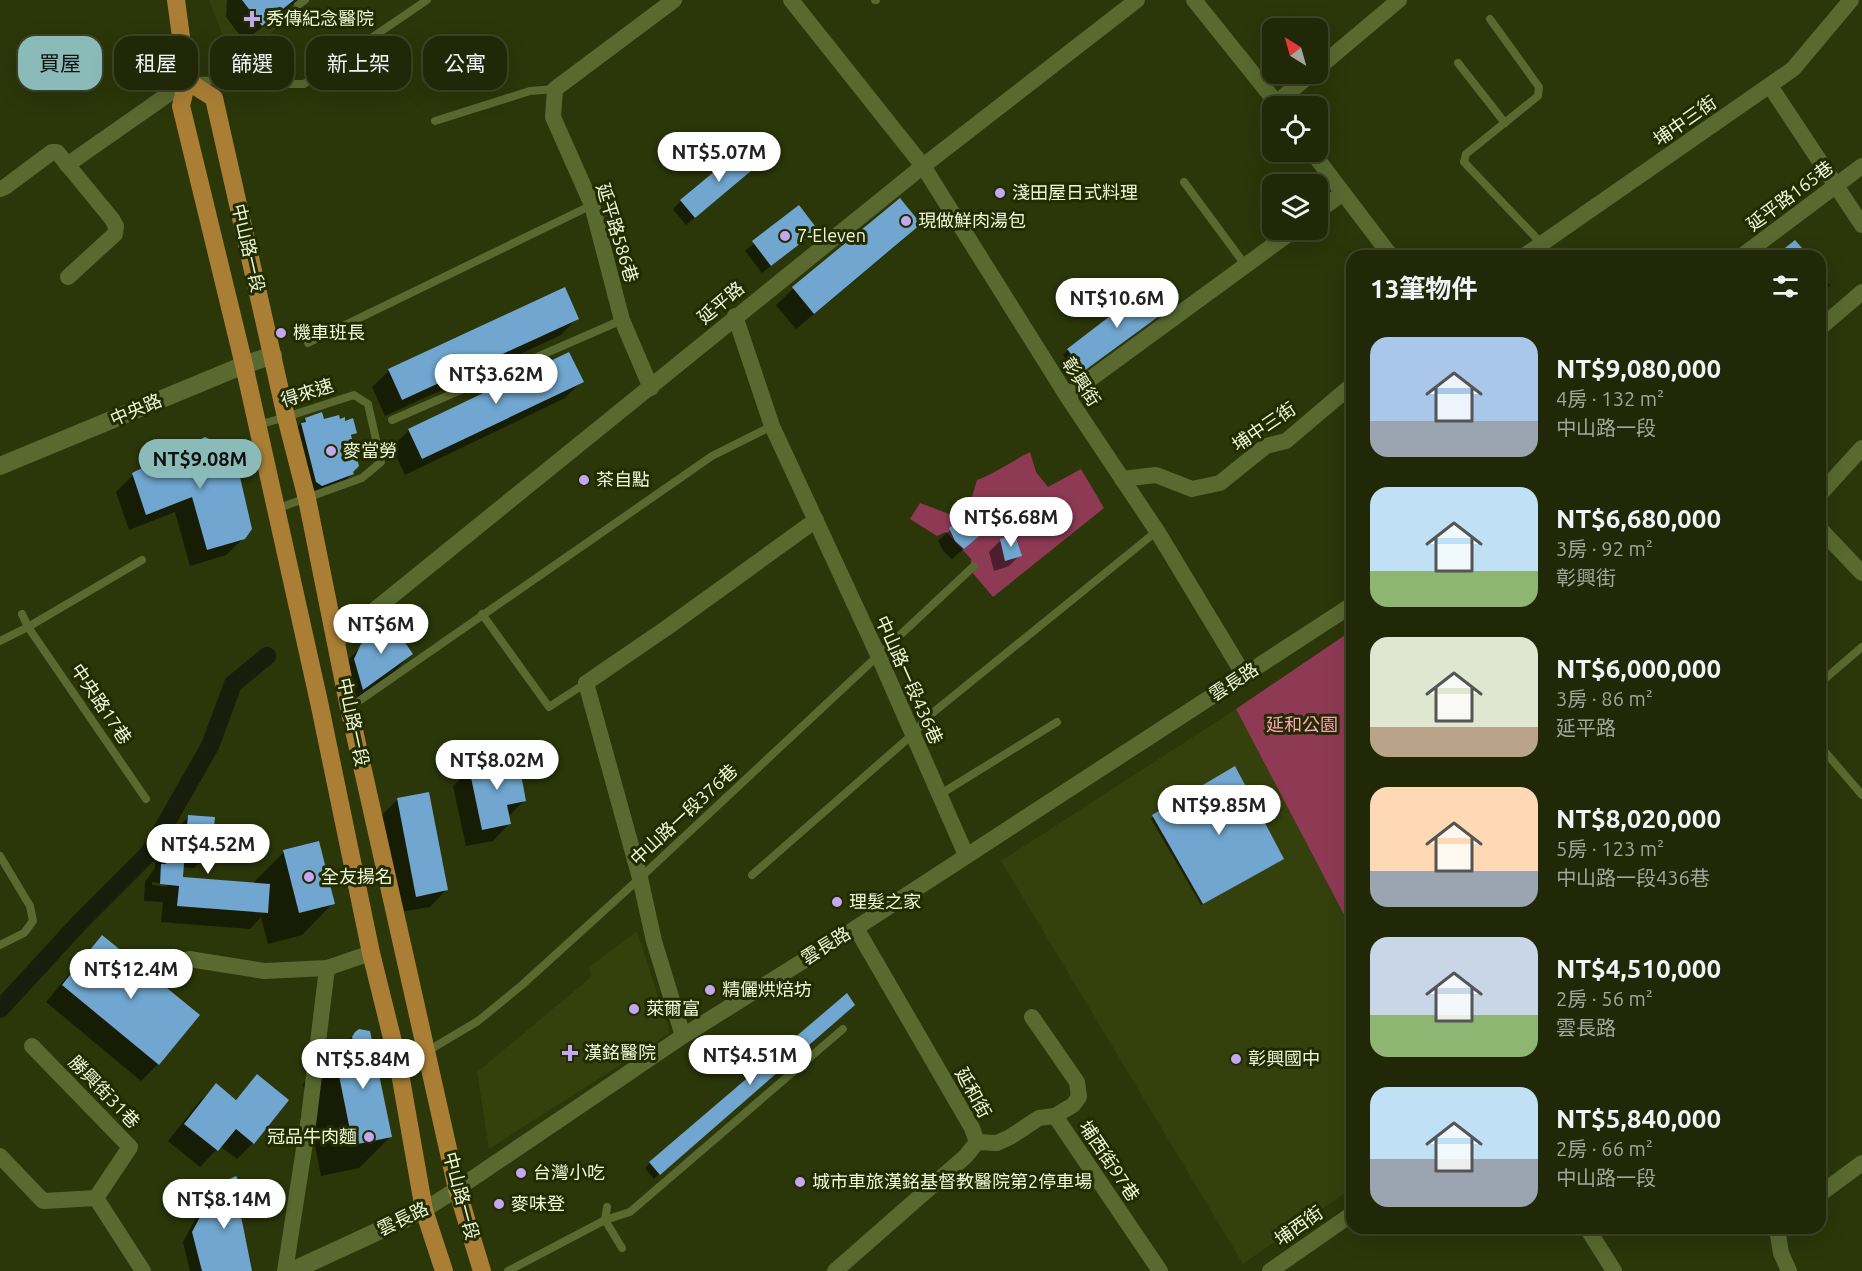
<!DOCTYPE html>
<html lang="zh-TW">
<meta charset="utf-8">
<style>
body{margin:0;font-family:Ubuntu,"Noto Sans TC",sans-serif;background:#283011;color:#f1f3f6;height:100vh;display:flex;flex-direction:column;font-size:22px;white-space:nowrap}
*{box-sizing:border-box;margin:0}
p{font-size:20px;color:#a2a69b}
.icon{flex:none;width:33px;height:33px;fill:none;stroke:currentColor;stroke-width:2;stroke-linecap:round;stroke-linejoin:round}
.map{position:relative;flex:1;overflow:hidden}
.details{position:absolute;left:1346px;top:250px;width:480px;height:984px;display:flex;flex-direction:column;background:#202807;border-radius:18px;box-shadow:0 6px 24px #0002,0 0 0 2px #3d4428}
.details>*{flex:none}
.banner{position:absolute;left:18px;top:36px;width:570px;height:54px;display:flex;gap:12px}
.needle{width:39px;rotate:323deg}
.buttons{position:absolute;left:1262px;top:18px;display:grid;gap:12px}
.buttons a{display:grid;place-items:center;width:66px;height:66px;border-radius:12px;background:#202807;box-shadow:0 6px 24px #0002,0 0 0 2px #3d4428;font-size:30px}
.price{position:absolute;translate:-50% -51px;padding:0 14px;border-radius:21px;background:#fff;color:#222;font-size:20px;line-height:39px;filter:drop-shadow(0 2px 3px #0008)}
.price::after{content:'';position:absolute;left:50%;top:36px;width:18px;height:14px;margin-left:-9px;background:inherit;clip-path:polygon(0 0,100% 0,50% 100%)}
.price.current{background:#8bbbb9;color:#111}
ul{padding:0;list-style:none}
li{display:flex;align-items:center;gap:18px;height:150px;padding:0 24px}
li span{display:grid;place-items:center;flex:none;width:168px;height:120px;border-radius:18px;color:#555}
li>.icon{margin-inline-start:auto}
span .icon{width:72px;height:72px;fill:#fffc;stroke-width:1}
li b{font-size:26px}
h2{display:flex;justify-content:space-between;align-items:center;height:72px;padding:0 24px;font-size:26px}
.tag{padding:0 21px;border-radius:18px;background:#202807;box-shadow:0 6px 24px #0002,0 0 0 2px #3d4428;font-size:21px;line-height:54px}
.tag.current{background:#8bbbb9;color:#111}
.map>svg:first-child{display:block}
</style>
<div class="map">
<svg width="1862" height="1271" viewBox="0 0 1862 1271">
<rect width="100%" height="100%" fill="#2b3609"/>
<!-- built -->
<g fill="#34410c">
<path d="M 209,0 L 307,0 L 267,37 L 227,47 Z"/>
<path d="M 1236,709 L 1351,928 L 1351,1189 L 1243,1264 L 1001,861 Z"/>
<path d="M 637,931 L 670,1033 L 489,1149 L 477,1072 L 591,977 L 589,967 Z"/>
</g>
<!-- green -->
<g fill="#8e3a55">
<path d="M 1030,452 L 1036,472 L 1048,487 L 1081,469 L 1104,508 L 993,597 L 971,571 L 971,559 L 946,532 L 937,536 L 910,519 L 920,503 L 949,514 L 964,512 L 971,500 L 977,480 C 998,472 1010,462 1030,452 Z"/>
<path d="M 1351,631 L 1351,928 L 1236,709 Z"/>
</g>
<!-- shadow -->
<g fill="#0007" fill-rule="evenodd">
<path d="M 227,0 L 299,0 L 244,41 L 226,17 Z"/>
<path d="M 748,173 L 686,225 L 673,209 L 681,201 Z"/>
<path d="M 900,200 L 919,224 L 903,240 L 796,329 L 776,305 L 793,289 Z"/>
<path d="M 799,207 L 807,238 L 762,273 L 745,251 Z"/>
<path d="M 1820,272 L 1830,285 L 1820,296 Z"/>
<path d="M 564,289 L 577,318 L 561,335 L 385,416 L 372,387 L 389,371 Z"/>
<path d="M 1159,316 L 1078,375 L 1063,355 L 1068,350 Z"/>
<path d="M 569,354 L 582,381 L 565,398 L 405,475 L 392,447 L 409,430 Z"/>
<path d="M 305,419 L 339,420 L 344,422 L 355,433 L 350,438 L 352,474 L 344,482 L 313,493 L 297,427 Z"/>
<path d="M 205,439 L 244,538 L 226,555 L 190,566 L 175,512 L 129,530 L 116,492 L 133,475 Z"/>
<path d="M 963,519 L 966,547 L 952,559 L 944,552 L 938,541 Z"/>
<path d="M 1014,537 L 1020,555 L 1009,566 L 994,571 L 989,552 L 1000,541 Z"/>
<path d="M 362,646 L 411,654 L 395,671 L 346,706 L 345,663 Z"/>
<path d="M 470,769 L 525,800 L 508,817 L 509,824 L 493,841 L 466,846 L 453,786 Z"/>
<path d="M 398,799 L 446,890 L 430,907 L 400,912 L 381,816 Z"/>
<path d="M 188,817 L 211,851 L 194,868 L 182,867 L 181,878 L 252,884 L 284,852 L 333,903 L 302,935 L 268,944 L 261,917 L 250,929 L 161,922 L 163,902 L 144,901 L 145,882 L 155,868 L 156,850 ZM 152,882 L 167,884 L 167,887 L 152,885 Z"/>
<path d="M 1153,817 L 1283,859 L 1201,905 L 1151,819 Z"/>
<path d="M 102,937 L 198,1016 L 158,1064 L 141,1081 L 46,1002 L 86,954 Z"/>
<path d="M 848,1010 L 654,1179 L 645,1168 L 650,1163 Z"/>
<path d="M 356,1033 L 390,1137 L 359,1168 L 321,1176 L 303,1084 Z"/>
<path d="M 257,1076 L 253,1143 L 237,1159 L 220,1146 L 200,1167 L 168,1141 L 199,1102 L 216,1085 L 235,1100 Z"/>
<path d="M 218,1187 L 253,1209 L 241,1220 L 251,1271 L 190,1271 L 183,1242 L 208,1196 Z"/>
</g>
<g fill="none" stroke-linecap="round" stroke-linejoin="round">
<!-- canal -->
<path stroke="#181d0c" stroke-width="18" d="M 0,1009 L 81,921 L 149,853 L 210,746 L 233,684 L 267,656"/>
</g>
<!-- building -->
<g fill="#70a6cf">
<path d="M 242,0 L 294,0 L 262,26 Z"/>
<path d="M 744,147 L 758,165 L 695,218 L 680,200 Z"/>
<path d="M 900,198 L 921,224 L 814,314 L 792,287 Z"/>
<path d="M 799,205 L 818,230 L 771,266 L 752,241 Z"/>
<path d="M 1795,240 L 1809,256 L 1775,256 Z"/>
<path d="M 565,287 L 579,319 L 402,400 L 388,369 Z"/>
<path d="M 1148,287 L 1166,311 L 1084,371 L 1067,349 Z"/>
<path d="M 569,352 L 584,382 L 422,459 L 408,429 Z"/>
<path d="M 322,412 L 324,419 L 339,415 L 340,419 L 345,417 L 345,421 L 353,418 L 357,433 L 351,435 L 359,466 L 353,472 L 354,474 L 322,486 L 316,482 L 301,423 L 306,422 L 305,418 Z"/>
<path d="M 205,437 L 234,451 L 252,529 L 245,539 L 207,550 L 192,497 L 146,515 L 132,473 Z"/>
<path d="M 963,517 L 979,536 L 964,549 L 955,541 L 949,528 Z"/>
<path d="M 1015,535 L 1022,556 L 1005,561 L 1000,539 Z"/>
<path d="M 390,621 L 413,654 L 363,690 L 354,659 L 361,644 Z"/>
<path d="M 518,758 L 526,801 L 507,805 L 511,824 L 482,830 L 469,768 Z"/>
<path d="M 1235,766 L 1284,859 L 1203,904 L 1152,815 Z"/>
<path d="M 429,792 L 448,890 L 416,897 L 397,798 Z"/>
<path d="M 188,815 L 215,817 L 212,852 L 185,850 L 183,877 L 270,884 L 268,913 L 177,906 L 179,886 L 160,884 L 161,864 L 166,864 L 167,853 L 171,853 L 173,832 L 180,832 L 180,825 L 187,826 Z"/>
<path d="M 319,841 L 335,904 L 299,913 L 283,850 Z"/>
<path d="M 102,935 L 200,1015 L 159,1065 L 62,985 Z"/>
<path d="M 847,993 L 855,1005 L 660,1175 L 649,1162 Z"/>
<path d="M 359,1029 L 370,1031 L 392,1137 L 353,1145 L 334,1051 L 354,1047 L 352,1037 L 355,1032 Z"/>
<path d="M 257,1074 L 289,1100 L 254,1144 L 236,1129 L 218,1151 L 184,1124 L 216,1083 L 236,1100 Z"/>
<path d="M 236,1176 L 255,1209 L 241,1216 L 252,1271 L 202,1271 L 192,1232 L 217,1185 Z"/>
</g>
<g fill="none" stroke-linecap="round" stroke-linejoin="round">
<!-- lane -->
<g stroke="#596930" stroke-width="8">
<path d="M 875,0 L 876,0"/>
<path d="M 298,5 L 305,0"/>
<path d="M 1490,19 L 1539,87 L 1538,96 L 1466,154 L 1464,162 L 1542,244"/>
<path d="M 1458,63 L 1505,123"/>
<path d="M 193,81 L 247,80 L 272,84 L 304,84 L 427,0"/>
<path d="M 435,121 L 530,91 L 555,89"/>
<path d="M 1184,182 L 1246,266"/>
<path d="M 308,343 L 592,205"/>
<path d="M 392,420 L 622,320"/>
<path d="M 258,425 L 286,417 L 354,395 L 368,404 L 381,462 L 362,478 L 276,509"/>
<path d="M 22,614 L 28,627 L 146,799"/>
<path d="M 482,614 L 549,707 L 586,683"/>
<path d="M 0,641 L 28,627 L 142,560"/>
<path d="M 1820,683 L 1862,647"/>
<path d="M 349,708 L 712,456 L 772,426"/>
<path d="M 1820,746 L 1862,795"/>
<path d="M 939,795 L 1057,722"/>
<path d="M 0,856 L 30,906 L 33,921 L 24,933 L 0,945"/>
<path d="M 752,875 L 912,735 L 930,715 L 1157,531"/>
<path d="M 398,1062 L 426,1052 L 478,1021 L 522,985 L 640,878 L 974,566"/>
<path d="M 607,1207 L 605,1220 L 630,1212 L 843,1029"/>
<path d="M 508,1271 L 605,1220 L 622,1248"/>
</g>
<!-- street -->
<g stroke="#596930" stroke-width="16">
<path d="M 791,0 L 923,166 L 1067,396 L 1157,531 L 1244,675"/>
<path d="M 1194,0 L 1279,106"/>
<path d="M 1317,69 L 1399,0"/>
<path d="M 1770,86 L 1862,225"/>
<path d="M 1276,103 L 1311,74"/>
<path d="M 1312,152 L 1391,256"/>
<path d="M 67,165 L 187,81"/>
<path d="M 0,189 L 5,187 L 52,152 L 57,152 L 112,219 L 116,226 L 115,234 L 68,277"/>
<path d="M 1317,212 L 1343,193"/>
<path d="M 1524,256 L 1793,69 L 1851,0"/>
<path d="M 1742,256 L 1862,166"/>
<path d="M 735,316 L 772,426 L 879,657 L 966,855"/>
<path d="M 1820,328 L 1862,292"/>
<path d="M 651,388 L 622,320 L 592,205 L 553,117 L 555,89 L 674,0"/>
<path d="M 1067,396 L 1294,230"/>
<path d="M 1122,479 L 1156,475 L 1192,489 L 1220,483 L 1266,446 L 1286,441 L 1352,385"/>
<path d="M 1820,494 L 1862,448"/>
<path d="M 1820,529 L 1862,573"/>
<path d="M 335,642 L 923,166 L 1137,0"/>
<path d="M 189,959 L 264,971 L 327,968 L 371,953"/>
<path d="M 683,1036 L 654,941 L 640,878 L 586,683 L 665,629 L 816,520"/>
<path d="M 32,1046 L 130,1147 L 96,1198"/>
<path d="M 1055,1116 L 1160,1271"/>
<path d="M 977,1142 L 997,1143 L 1010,1137 L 1039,1118 L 1055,1116 L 1073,1105 L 1079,1097 L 1077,1082 L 1032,1017"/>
<path d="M 0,1156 L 43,1201 L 96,1198"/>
<path d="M 1820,1194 L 1862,1163"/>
<path d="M 96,1198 L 143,1271"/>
<path d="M 424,1210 L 457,1189 L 683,1036 L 856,928 L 1352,605"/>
<path d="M 1587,1228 L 1614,1271"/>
<path d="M 1781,1228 L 1778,1235 L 1781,1253 L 1789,1271"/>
<path d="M 285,1271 L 309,1117 L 327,968"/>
<path d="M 835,1271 L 966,1156 L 977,1142 L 972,1128 L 856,928"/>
<path d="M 1270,1271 L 1352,1214"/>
</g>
<!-- secondary -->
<g stroke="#596930" stroke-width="18">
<path d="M 0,466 L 244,365 L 273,355"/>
<path d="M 292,1271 L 424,1210"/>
</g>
<!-- primary -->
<g stroke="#aa7f35" stroke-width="18">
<path d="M 176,0 L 187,81 L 181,106 L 244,365 L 319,702 L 371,953 L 398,1062 L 424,1210 L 444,1271"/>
<path d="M 187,81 L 214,98 L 286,417 L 307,499 L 349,708 L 457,1189 L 482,1271"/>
</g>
</g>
<!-- markers -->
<g fill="#c4a7f1" stroke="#222c00" stroke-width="2">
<path d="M249 10h6v6h6v6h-6v6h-6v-6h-6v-6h6z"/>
<circle cx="1000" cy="193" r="6"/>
<circle cx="906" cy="221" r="6"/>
<circle cx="785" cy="236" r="6"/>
<circle cx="281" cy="333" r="6"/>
<circle cx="331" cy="451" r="6"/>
<circle cx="584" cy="480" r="6"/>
<circle cx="309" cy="877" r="6"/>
<circle cx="837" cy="902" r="6"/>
<circle cx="710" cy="990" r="6"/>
<circle cx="634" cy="1009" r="6"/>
<path d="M567 1044h6v6h6v6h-6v6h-6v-6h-6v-6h6z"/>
<circle cx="1236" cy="1059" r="6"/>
<circle cx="369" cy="1137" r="6"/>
<circle cx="521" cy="1173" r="6"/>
<circle cx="800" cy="1182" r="6"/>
<circle cx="499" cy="1204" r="6"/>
</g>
<g text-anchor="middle" stroke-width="6" stroke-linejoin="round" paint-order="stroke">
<!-- poi labels -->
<g font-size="18" fill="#edf7d9" stroke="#222c00" text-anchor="start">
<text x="266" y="25">秀傳紀念醫院</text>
<text x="1012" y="199">淺田屋日式料理</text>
<text x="918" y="227">現做鮮肉湯包</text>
<text x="797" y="242">7-Eleven</text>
<text x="293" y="339">機車班長</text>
<text x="343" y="457">麥當勞</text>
<text x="596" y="486">茶自點</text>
<text x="321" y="883">全友揚名</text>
<text x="849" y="908">理髮之家</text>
<text x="722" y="996">精儷烘焙坊</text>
<text x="646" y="1015">萊爾富</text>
<text x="584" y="1059">漢銘醫院</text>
<text x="1248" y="1065">彰興國中</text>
<text x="357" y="1143" text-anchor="end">冠品牛肉麵</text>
<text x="533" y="1179">台灣小吃</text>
<text x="812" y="1188">城市車旅漢銘基督教醫院第2停車場</text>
<text x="511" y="1210">麥味登</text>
</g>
<!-- street labels -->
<g font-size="18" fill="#edf7d9" stroke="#222c00">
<text transform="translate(1685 121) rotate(-35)" y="6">埔中三街</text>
<text transform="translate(1790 196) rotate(-37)" y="6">延平路165巷</text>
<text transform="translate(617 233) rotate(73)" y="6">延平路586巷</text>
<text transform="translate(248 248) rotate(77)" y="6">中山路一段</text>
<text transform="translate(721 303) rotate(-40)" y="6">延平路</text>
<text transform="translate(1081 382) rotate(57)" y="6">彰興街</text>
<text transform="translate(307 393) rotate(-18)" y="6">得來速</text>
<text transform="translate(136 410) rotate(-23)" y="6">中央路</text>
<text transform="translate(1264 427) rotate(-34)" y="6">埔中三街</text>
<text transform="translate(909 680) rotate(66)" y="6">中山路一段436巷</text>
<text transform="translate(1234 682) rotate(-33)" y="6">雲長路</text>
<text transform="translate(101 704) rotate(56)" y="6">中央路17巷</text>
<text transform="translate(353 722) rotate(78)" y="6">中山路一段</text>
<text transform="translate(684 815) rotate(-43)" y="6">中山路一段376巷</text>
<text transform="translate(826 946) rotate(-32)" y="6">雲長路</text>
<text transform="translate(104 1092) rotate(46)" y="6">勝興街31巷</text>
<text transform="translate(973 1093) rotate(61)" y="6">延和街</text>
<text transform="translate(1109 1161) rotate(56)" y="6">埔西街97巷</text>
<text transform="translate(461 1196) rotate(75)" y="6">中山路一段</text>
<text transform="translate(403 1219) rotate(-26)" y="6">雲長路</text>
<text transform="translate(1299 1226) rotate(-35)" y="6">埔西街</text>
</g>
<!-- park labels -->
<g font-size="18" fill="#ffa2bb" stroke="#222c00">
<text x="1302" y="731">延和公園</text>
</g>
</g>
</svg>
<div class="buttons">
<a><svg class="needle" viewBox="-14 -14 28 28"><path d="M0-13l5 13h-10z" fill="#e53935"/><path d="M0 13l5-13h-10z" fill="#a2a69b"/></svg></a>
<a><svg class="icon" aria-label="locate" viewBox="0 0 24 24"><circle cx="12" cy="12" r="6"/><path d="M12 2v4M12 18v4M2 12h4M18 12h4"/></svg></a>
<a><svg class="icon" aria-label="layers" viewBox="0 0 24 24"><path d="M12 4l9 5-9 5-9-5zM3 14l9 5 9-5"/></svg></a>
</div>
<b class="price" style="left:719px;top:183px">NT$5.07M</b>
<b class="price" style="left:1117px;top:329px">NT$10.6M</b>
<b class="price" style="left:496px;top:405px">NT$3.62M</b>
<b class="price current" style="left:200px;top:490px">NT$9.08M</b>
<b class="price" style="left:1011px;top:548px">NT$6.68M</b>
<b class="price" style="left:381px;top:655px">NT$6M</b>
<b class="price" style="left:497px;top:791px">NT$8.02M</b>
<b class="price" style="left:1219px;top:836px">NT$9.85M</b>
<b class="price" style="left:208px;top:875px">NT$4.52M</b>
<b class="price" style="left:131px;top:1000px">NT$12.4M</b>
<b class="price" style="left:750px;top:1086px">NT$4.51M</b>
<b class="price" style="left:363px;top:1090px">NT$5.84M</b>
<b class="price" style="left:224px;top:1230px">NT$8.14M</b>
<div class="banner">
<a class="tag current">買屋</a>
<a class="tag">租屋</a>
<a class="tag">篩選</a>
<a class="tag">新上架</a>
<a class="tag">公寓</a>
</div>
<section class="details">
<h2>13筆物件<svg class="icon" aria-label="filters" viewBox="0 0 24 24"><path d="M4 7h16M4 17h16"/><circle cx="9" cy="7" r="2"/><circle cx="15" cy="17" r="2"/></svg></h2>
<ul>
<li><span style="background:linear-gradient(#a9c7e8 70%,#9aa5b1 0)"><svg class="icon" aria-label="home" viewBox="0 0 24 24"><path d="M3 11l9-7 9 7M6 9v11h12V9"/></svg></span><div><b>NT$9,080,000</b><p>4房 · 132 m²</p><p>中山路一段</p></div></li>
<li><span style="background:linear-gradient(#bfe0f5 70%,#8fb573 0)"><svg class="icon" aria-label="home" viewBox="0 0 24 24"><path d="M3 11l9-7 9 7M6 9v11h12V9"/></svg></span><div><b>NT$6,680,000</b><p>3房 · 92 m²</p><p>彰興街</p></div></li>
<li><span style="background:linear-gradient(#dfe7d0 75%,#b9a48a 0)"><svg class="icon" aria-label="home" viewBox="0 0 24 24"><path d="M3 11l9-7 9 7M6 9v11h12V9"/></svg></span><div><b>NT$6,000,000</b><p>3房 · 86 m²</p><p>延平路</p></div></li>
<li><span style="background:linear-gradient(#ffd9b3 70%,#9aa5b1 0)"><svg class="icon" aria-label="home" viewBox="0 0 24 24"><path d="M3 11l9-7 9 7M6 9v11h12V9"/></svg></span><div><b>NT$8,020,000</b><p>5房 · 123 m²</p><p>中山路一段436巷</p></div></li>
<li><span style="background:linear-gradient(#c9d6e8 65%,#8fb573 0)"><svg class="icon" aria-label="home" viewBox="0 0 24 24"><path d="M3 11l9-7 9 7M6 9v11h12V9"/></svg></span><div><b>NT$4,510,000</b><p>2房 · 56 m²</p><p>雲長路</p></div></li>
<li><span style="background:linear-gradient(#bfe0f5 60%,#9aa5b1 0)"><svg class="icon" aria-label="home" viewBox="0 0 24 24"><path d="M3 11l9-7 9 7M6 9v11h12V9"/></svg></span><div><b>NT$5,840,000</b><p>2房 · 66 m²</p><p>中山路一段</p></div></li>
</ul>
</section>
</div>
